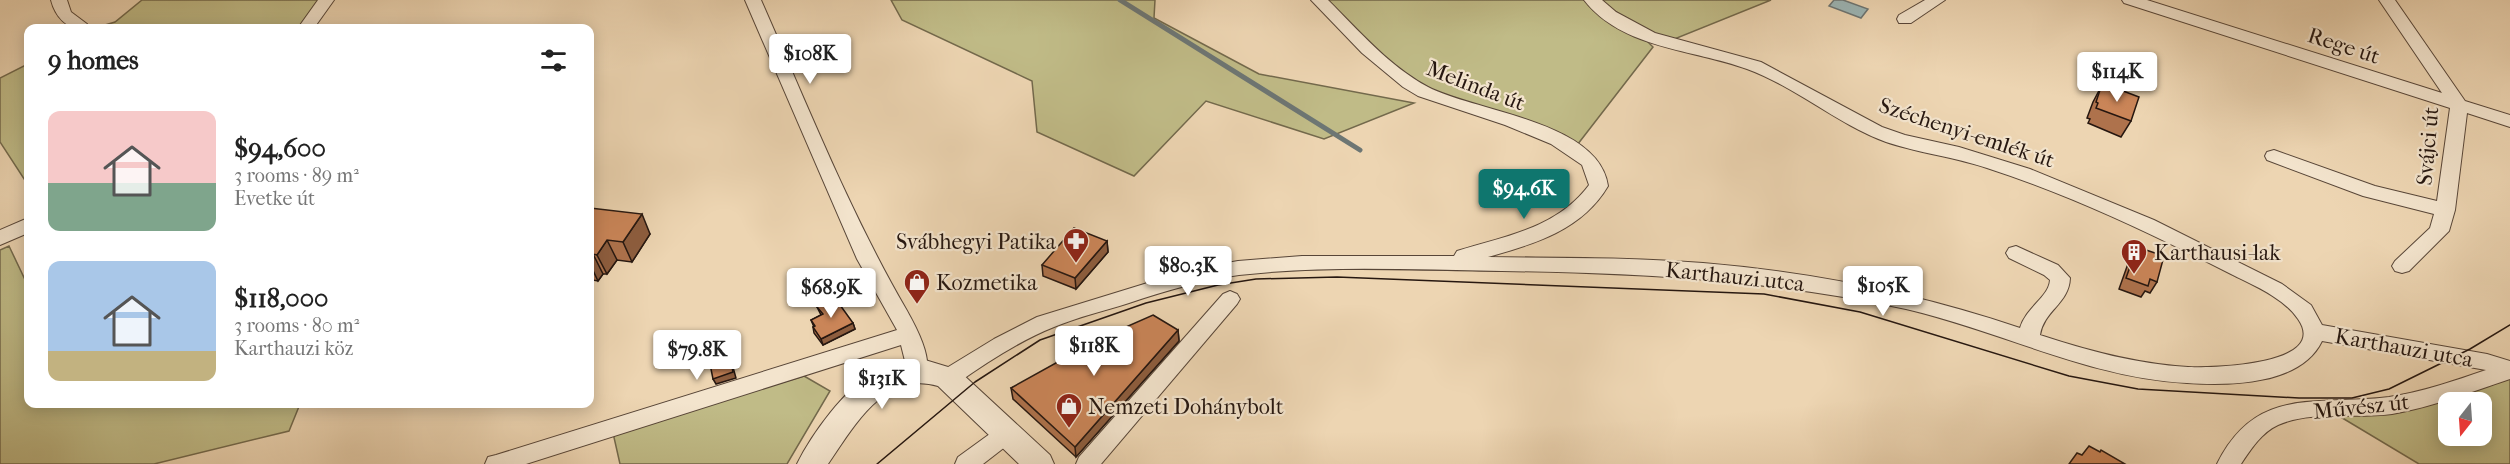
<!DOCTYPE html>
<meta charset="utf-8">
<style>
body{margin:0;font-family:"IM FELL French Canon",serif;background:#f6f6f6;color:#222;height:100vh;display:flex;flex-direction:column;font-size:22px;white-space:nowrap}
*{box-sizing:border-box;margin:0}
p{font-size:20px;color:#767676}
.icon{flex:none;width:33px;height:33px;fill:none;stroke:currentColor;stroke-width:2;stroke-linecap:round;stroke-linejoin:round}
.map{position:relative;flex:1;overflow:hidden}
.sheet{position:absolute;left:24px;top:24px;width:570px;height:384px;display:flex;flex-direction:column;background:#fff;border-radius:12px;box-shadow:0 3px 15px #0003}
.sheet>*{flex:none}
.needle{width:39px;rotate:197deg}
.tools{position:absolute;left:2438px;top:392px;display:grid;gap:12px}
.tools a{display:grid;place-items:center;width:54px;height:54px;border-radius:12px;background:#fff;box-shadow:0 3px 15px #0003;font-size:30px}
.price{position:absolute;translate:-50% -51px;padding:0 14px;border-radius:6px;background:#fff;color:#222;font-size:20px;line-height:39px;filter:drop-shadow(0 2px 3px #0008)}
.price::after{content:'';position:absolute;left:50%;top:36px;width:18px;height:14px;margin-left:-9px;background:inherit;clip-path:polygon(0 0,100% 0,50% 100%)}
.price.active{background:#0f766e;color:#fff}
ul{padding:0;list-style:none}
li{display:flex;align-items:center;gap:18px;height:150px;padding:0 24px}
li span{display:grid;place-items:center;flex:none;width:168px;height:120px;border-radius:12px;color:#555}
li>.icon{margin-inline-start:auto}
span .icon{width:72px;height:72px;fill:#fffc;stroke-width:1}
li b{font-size:26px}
h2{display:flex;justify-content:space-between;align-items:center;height:72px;padding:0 24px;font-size:26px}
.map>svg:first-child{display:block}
</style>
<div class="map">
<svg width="2510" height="464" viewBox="0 0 2510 464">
<rect width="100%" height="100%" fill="#edd5b2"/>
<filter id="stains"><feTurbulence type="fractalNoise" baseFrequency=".00333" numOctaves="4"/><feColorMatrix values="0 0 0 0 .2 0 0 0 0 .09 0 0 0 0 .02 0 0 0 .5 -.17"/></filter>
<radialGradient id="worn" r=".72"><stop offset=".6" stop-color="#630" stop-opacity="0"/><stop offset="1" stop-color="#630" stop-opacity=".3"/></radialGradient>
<!-- green -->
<g fill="#c0bb87" stroke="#73694c" stroke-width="1.5" fill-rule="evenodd">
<path d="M 142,0 L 319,0 L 298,28 L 95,28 L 115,22 Z"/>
<path d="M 891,0 L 1155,0 L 1154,18 L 1259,74 L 1414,103 L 1324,139 L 1206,101 L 1134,176 L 1037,132 L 1032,81 L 902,20 Z"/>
<path d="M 1319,0 L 1592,0 L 1642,36 L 1653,47 L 1574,149 L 1424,92 Z"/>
<path d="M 1599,0 L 1771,0 L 1672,40 L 1645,32 Z"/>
<path d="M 28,60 L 28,185 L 0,142 L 0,78 L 26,65 Z"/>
<path d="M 9,246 L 28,286 L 28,404 L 300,404 L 289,431 L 154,464 L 0,464 L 0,250 Z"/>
<path d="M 804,376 L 830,391 L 787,464 L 620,464 L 613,433 Z"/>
<path d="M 2510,379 L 2510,464 L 2419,464 L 2334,413 ZM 2448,402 L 2481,402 L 2481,435 L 2448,435 Z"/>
</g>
<!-- water -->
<path fill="#9cb6b6" stroke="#6d7674" stroke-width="1.5" d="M 1834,0 L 1843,0 L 1868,9 L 1861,18 L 1829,6 Z"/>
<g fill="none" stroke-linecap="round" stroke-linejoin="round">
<!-- stream -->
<path stroke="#6d7674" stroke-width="5" d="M 1120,0 L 1360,150"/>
<!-- minor casing -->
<g stroke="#584638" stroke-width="2">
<g id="minor">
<path d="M 51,0 L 67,0 L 71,12 L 87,24 L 85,28 C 67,31 55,16 51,0 Z"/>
<path d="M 318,0 L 334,0 L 314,28 L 298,28 Z"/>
<path d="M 745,0 L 761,0 C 807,104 849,211 906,309 C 915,325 934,359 925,377 L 917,379 L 909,377 L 901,345 L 526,464 L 485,464 L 488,457 L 496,455 L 897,330 L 857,259 Z"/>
<path d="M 1311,0 L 1328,0 C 1359,31 1389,66 1428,87 C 1476,112 1599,121 1608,186 C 1582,230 1535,244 1488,257 C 1560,258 1632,257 1703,263 C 1811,272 1917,293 2020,328 C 2026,307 2049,297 2050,280 L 2044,275 L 2009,258 L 2006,253 L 2009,248 L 2016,246 L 2058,265 L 2070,278 C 2069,304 2044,310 2040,335 C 2088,351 2137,364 2188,367 C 2209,368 2331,366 2298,319 C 2284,298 2253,285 2231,274 C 2152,234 2071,195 1987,168 C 1954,157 1919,153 1886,142 C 1837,124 1796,87 1747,69 C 1693,49 1622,49 1584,0 L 1602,0 L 1616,12 L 1655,33 L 1761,62 L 1882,127 L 1905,135 L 1959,147 L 2030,169 L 2154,220 L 2282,284 L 2311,305 L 2322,325 L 2487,354 L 2510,361 L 2510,379 C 2471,392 2432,407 2392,414 C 2356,419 2312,410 2278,425 C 2261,433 2251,449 2241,464 L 2217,464 C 2256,385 2317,406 2389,397 C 2422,392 2454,381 2486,370 L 2322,341 C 2301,385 2230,386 2187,383 C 2089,378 2001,331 1906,309 C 1772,280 1639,273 1502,271 C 1415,270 1326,265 1239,275 C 1201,280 1165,291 1129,303 C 1104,311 1078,317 1054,327 C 1019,341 987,362 956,384 L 948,386 L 940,384 L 937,378 L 940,372 L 994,339 L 1037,317 L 1193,269 L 1238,261 L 1302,256 L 1454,256 L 1457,251 C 1506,236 1557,228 1589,185 L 1582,165 L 1551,144 L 1505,125 L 1418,96 L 1403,87 L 1362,53 Z"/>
<path d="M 1925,0 L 1945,0 L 1911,23 L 1899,23 L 1897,19 L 1899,15 Z"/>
<path d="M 2122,0 L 2147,0 L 2442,93 L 2379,0 L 2395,0 L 2465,101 L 2510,115 L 2510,127 L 2467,113 L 2455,210 L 2449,231 L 2409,271 L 2402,273 L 2395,271 L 2392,266 L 2395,261 L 2430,228 L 2434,214 L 2363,196 L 2267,160 L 2265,156 L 2267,152 L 2274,150 L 2375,186 L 2437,201 L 2450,108 L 2124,3 Z"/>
<path d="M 28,218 L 28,233 L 0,245 L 0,230 Z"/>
<path d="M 1230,291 L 1237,294 L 1240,299 L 1237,304 L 1101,464 L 1076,464 L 1079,457 L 1223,294 Z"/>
<path d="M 1006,425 L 1014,428 L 1017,434 L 1014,440 L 983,464 L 955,464 L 958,457 L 998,428 Z"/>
</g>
</g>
<!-- tertiary casing -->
<g stroke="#584638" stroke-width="2">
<path id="tertiary" d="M 925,360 L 958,370 L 1050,455 L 1054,464 L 1019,464 L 938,386 C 885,370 854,426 828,464 L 797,464 C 812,434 845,388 875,372 C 891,364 907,361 925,360 Z"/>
</g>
<!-- minor -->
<use href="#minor" fill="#f3e4cd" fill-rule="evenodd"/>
<!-- tertiary -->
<use href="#tertiary" fill="#f3e4cd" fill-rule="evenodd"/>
<!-- tram -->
<path stroke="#261710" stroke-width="1.5" d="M 877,464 L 975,382 L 1040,340 L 1146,303 L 1218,285 L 1256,279 L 1337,277 L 1764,294 L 1860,312 L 2069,376 L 2138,389 L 2299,398 L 2352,398 L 2389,389 L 2470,349 L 2510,325"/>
</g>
<!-- wall -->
<g fill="#ae724c" stroke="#261710" stroke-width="1.5">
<path d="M 2110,86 L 2131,121 L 2121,137 L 2088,123 L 2090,119 L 2087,118 L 2093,102 L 2101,87 L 2108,89 Z"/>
<path d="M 590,208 L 650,234 L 632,262 L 617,260 L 607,274 L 603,274 L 598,281 L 593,280 L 590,286 Z"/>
<path d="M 1107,241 L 1108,252 L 1076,289 L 1043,276 L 1042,265 Z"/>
<path d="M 2137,247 L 2157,282 L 2150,293 L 2145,291 L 2141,297 L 2119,289 L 2130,258 Z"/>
<path d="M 817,307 L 853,323 L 855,329 L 823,345 L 814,333 L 813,327 L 814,327 L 811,320 L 821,315 Z"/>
<path d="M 1178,330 L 1179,341 L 1076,457 L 1013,399 L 1011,388 Z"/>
</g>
<!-- shaded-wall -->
<g fill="#8d5d3e" stroke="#261710" stroke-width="1.5">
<path d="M 642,214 L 650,234 L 632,262 L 623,242 Z"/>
<path d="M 607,240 L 617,260 L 607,274 L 597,255 Z"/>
<path d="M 1107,241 L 1108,252 L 1076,289 L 1075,278 Z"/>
<path d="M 593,254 L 603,274 L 598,281 L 590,264 L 590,260 Z"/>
<path d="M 590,273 L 593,280 L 590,286 Z"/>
<path d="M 853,323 L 855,329 L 823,345 L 821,339 Z"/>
<path d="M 1178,330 L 1179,341 L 1076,457 L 1075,447 Z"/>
<path d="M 729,353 L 736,378 L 716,384 L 713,379 Z"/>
</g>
<!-- building -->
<g fill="#ca8558" stroke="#261710" stroke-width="1.5">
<path d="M 2110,86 L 2139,97 L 2131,121 L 2096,108 L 2098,103 L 2096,102 L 2101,87 L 2109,89 Z"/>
<path d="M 590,208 L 642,214 L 623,242 L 607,240 L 597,255 L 593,254 L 590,260 Z"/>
<path d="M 1074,228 L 1107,241 L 1075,278 L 1042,265 Z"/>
<path d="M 2137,247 L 2164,256 L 2157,282 L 2150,279 L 2148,286 L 2126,278 Z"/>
<path d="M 835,298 L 853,323 L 821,339 L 813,327 L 815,326 L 811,320 L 823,314 L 817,307 Z"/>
<path d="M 1153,315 L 1178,330 L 1075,447 L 1011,388 L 1101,338 Z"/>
<path d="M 28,320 L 28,338 L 25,321 Z"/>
<path d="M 729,353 L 733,372 L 713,379 L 709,359 Z"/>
<path d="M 2089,446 L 2100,452 L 2101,450 L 2125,464 L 2069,464 L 2077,453 L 2082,455 Z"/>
</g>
<!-- icons -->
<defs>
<g id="pharmacy-pin" transform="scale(1.35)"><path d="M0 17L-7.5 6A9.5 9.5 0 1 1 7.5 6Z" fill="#8f2418" stroke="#f3e4cd"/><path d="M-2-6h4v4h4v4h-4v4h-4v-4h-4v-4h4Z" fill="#fff"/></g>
<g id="building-pin" transform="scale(1.35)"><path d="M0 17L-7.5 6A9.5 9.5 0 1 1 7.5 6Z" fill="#8f2418" stroke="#f3e4cd"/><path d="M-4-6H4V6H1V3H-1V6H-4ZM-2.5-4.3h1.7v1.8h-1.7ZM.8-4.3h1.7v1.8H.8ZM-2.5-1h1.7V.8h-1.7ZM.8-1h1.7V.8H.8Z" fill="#fff"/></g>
<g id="shop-pin" transform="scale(1.35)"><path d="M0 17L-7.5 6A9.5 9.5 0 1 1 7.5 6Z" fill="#8f2418" stroke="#f3e4cd"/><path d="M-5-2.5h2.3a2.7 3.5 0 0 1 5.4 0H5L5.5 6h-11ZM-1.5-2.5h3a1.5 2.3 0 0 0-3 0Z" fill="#fff"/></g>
</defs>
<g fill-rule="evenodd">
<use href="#pharmacy-pin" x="1076" y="241"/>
<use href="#building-pin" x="2134" y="252"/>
<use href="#shop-pin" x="917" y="282"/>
<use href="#shop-pin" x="1069" y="406"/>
</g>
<g text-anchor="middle" stroke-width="4.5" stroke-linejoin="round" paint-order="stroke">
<!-- street labels -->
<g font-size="22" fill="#261710" stroke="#f3e4cd">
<text transform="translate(2344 45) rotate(18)" y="8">Rege út</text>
<text transform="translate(1476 85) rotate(21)" y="8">Melinda út</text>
<text transform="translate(1967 132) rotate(18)" y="8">Széchenyi-emlék út</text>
<text transform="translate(2427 146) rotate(-85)" y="8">Svájci út</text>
<text transform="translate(1735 276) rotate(6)" y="8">Karthauzi utca</text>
<text transform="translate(2404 347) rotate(10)" y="8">Karthauzi utca</text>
<text transform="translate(2361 406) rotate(-6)" y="8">Művész út</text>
</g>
<!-- poi labels -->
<g font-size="22" fill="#261710" stroke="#f3e4cd" text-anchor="start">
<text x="1056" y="249" text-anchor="end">Svábhegyi Patika</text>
<text x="2154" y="260">Karthausi-lak</text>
<text x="936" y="290">Kozmetika</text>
<text x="1088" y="414">Nemzeti Dohánybolt</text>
</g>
</g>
<rect width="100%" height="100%" filter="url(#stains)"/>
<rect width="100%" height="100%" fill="url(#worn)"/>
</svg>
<div class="tools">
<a><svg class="needle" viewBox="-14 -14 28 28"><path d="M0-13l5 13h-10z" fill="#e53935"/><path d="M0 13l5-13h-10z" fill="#767676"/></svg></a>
</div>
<b class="price" style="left:810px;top:85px">$108K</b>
<b class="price" style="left:2117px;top:103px">$114K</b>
<b class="price active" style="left:1524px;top:220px">$94.6K</b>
<b class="price" style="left:1188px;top:297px">$80.3K</b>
<b class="price" style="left:1883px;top:317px">$105K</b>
<b class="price" style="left:831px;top:319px">$68.9K</b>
<b class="price" style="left:1094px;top:377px">$118K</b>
<b class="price" style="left:697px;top:381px">$79.8K</b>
<b class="price" style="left:882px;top:410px">$131K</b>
<section class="sheet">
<h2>9 homes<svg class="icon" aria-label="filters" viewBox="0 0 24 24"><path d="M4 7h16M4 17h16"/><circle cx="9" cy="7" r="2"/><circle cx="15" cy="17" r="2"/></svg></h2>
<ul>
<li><span style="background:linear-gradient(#f6c9c9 60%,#7fa58c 0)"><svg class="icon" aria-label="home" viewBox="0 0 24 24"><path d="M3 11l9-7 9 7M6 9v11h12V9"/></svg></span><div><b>$94,600</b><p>3 rooms · 89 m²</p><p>Evetke út</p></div></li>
<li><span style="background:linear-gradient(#a9c7e8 75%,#c2b280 0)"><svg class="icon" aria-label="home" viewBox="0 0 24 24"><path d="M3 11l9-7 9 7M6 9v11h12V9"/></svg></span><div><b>$118,000</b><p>3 rooms · 80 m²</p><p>Karthauzi köz</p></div></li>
</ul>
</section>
</div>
